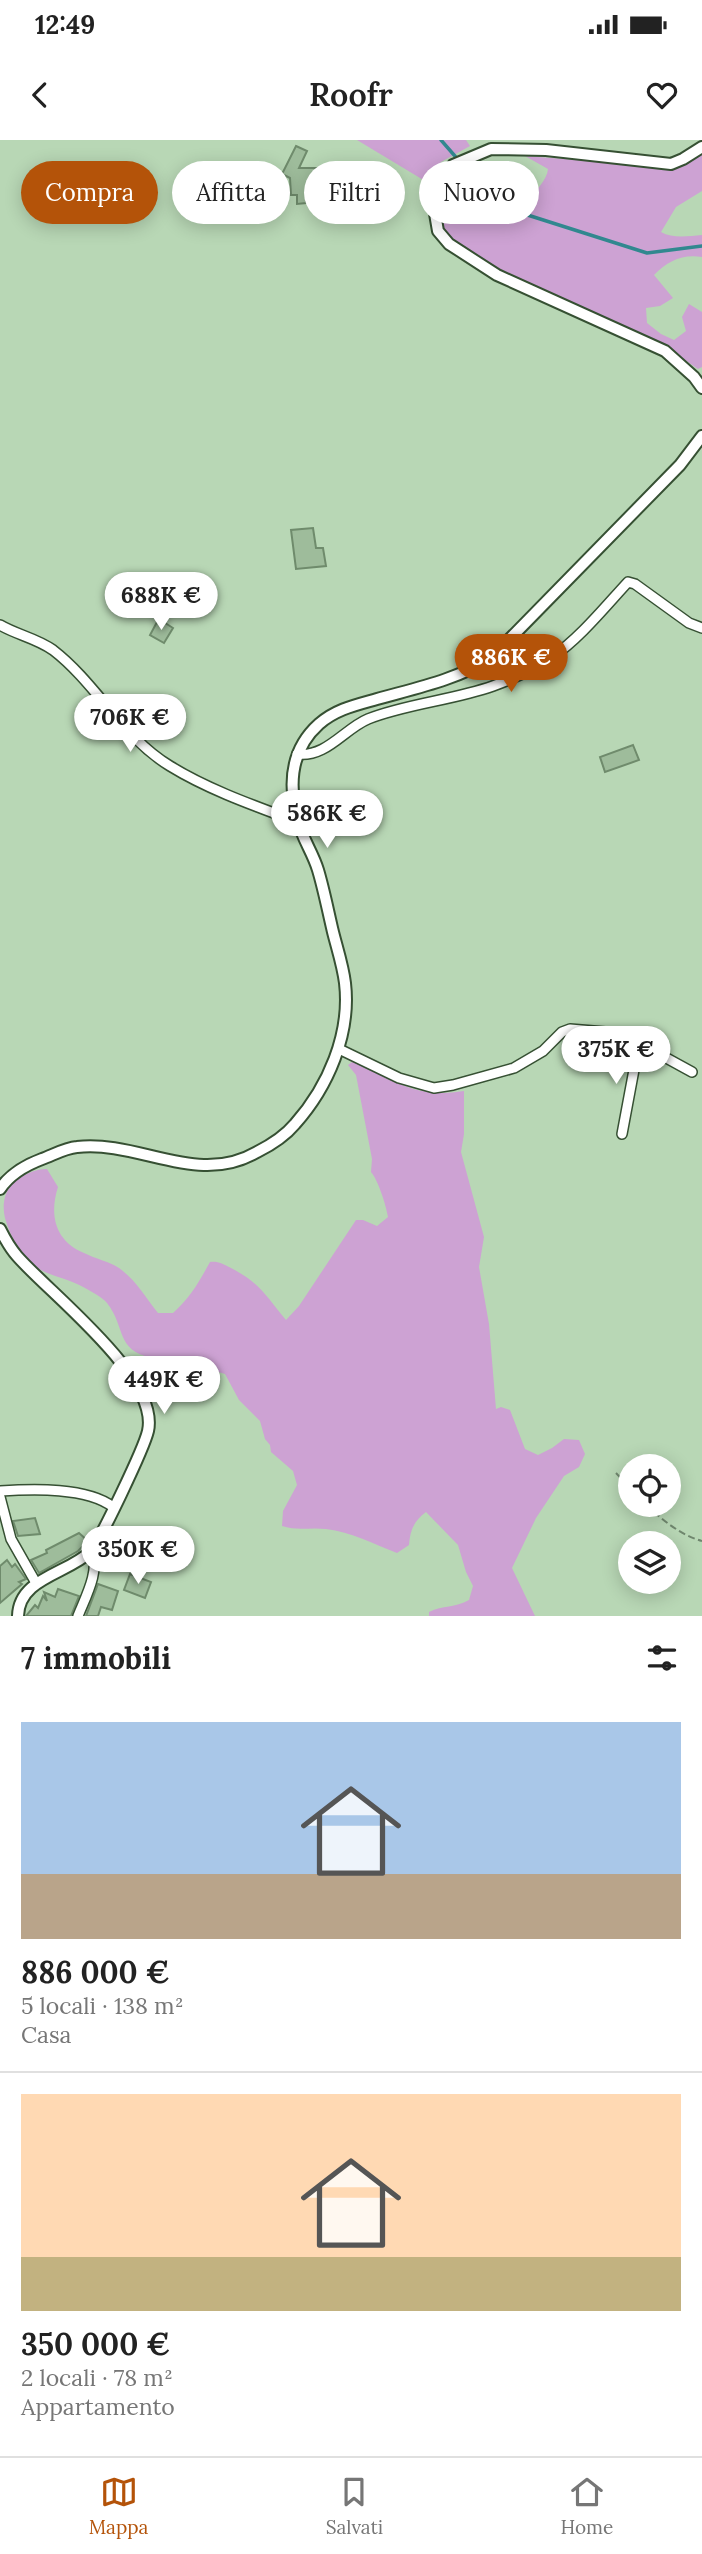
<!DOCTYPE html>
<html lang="it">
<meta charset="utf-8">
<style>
body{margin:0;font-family:Lora,serif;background:#f6f6f6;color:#222;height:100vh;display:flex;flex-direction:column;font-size:26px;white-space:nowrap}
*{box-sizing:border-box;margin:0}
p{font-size:23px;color:#767676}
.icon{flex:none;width:38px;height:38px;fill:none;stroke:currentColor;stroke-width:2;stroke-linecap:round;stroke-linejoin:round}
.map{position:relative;height:1476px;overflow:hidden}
.drawer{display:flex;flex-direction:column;background:#fff;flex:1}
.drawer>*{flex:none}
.hud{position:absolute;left:21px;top:21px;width:662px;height:63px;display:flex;gap:14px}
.fabs{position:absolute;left:618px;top:1314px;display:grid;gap:14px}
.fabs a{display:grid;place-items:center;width:63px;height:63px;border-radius:50%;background:#fff;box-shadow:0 4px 18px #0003;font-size:35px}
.price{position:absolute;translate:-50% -60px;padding:0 16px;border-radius:24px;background:#fff;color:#222;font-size:23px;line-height:46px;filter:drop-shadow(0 2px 4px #0008)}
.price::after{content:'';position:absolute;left:50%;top:42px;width:21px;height:16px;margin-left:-10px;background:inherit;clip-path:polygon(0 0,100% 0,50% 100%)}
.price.current{background:#b45309;color:#fff}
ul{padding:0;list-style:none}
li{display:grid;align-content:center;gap:14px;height:371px;padding:0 21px}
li+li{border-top:2px solid #e0e0e0}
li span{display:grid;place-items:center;height:217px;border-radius:0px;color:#555}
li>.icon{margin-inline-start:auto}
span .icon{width:126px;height:126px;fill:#fffc;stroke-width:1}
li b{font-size:30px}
h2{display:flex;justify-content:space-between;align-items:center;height:84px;padding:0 21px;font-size:30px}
.chip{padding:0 24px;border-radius:32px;background:#fff;box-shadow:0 4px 18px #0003;font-size:24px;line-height:63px}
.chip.current{background:#b45309;color:#fff}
.status{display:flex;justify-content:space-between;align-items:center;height:49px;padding:0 35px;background:#fff;direction:ltr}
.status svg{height:19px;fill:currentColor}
header{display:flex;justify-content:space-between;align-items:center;height:91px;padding:0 21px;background:#fff;font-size:32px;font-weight:600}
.menu{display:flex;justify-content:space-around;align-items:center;height:98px;border-top:2px solid #e0e0e0;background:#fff;font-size:19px;color:#767676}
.menu a{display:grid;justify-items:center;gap:4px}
.menu .current{color:#b45309}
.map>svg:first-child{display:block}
</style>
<div class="status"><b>12:49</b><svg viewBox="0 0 49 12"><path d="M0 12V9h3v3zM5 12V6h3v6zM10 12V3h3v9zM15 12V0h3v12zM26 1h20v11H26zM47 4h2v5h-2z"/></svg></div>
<header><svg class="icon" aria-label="back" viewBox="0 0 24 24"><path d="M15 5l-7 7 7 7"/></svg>Roofr<svg class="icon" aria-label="heart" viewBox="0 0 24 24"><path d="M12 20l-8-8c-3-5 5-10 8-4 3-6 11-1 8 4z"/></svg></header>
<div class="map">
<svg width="702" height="1476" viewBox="0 0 702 1476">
<rect width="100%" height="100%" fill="#b8d7b5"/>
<!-- green -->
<g fill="#cda2d3">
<path d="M 357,0 L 466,0 L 470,6 L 441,22 L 425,41 Z"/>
<path d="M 702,13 L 702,51 L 676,67 L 661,92 C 673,99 689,96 702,95 L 702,117 C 682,114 668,121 654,135 L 673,158 L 660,166 L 646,168 L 647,183 L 661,194 L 674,200 L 686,191 L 682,177 L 689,164 L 702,172 L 702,227 L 698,229 C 647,192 587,170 531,145 C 504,132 468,120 449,97 C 432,77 442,46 459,30 L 475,32 L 525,62 L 531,60 C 535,49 547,41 548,29 L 525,16 L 671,27 L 691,20 Z"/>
<path d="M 352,922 C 364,923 373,930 383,936 C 412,951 431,956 464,951 L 464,994 L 461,1012 L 484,1097 L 479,1127 L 489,1184 L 496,1269 L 501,1267 L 510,1270 L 525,1309 L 538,1315 L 552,1308 L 564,1299 L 579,1300 L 585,1314 L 579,1327 L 564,1336 L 536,1378 L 512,1428 L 535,1476 L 429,1476 L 429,1472 C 443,1465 455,1468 469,1460 L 473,1446 L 466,1432 L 458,1405 L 426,1372 C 414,1381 410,1390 409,1405 L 397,1413 C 374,1404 351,1392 326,1389 C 310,1387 297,1391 282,1386 L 283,1371 L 297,1345 L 293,1331 L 271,1312 L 270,1305 L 265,1299 L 260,1281 L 239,1260 L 225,1234 L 181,1221 L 174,1237 L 157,1240 L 144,1239 L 152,1218 C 115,1210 126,1187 107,1163 C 102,1157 92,1152 85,1148 C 70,1139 54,1137 41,1130 C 21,1119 11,1098 5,1078 C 2,1066 4,1052 13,1043 C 22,1035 35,1029 47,1029 L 58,1047 C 49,1075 55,1101 84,1113 C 96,1119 108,1121 119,1128 C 136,1140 145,1157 158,1173 L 173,1173 C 190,1158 199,1142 210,1122 C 218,1121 223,1124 231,1128 C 260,1143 266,1156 286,1180 L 299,1166 L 356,1080 L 363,1080 L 377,1086 L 388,1077 C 386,1065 378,1040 371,1032 L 372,1019 L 356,935 L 348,925 Z"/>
</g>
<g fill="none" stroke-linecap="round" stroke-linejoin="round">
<!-- stream -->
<path stroke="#31888f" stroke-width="3.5" d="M 441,0 L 488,54 L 515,71 L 647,113 L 702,106"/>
</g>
<!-- building -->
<g fill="#9ebc9b" stroke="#6f8b6c" stroke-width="2">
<path d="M 296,6 L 307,11 L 299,28 L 326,28 L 326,56 L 306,55 L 306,63 L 297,64 L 297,55 L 291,55 L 290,38 L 282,34 Z"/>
<path d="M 313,388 L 316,408 L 323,408 L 326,426 L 296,429 L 291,390 Z"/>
<path d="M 162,481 L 173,488 L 164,503 L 150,495 L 157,482 L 160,484 Z"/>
<path d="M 633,605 L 639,620 L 605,632 L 600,617 Z"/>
<path d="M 35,1378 L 40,1394 L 18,1396 L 13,1381 Z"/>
<path d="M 79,1393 L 88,1401 L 78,1411 L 39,1433 L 31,1420 L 47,1413 L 46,1410 Z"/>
<path d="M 126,1394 L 143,1401 L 131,1431 L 101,1419 L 106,1406 L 119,1411 Z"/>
<path d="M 7,1420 L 12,1427 L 15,1424 L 26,1439 L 19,1442 L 22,1444 L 0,1463 L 0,1426 Z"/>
<path d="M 130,1434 L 151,1442 L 145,1458 L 124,1450 Z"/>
<path d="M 98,1444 L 118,1451 L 112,1470 L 101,1467 L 98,1476 L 86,1476 Z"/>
<path d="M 58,1449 L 79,1456 L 71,1476 L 26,1476 L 35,1465 L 38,1468 L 43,1456 L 47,1461 L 44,1452 L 55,1457 Z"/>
</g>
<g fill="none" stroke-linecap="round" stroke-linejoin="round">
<!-- minor casing -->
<g stroke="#365033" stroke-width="12">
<g id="minor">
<path d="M 0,485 C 17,495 36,498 53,510 C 97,544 122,597 170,626 C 209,650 255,666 298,682"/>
<path d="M 297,614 C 326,618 344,589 368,579 C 405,564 454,560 493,546 C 512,539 535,530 551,518 C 580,498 604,468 628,442 L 635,444 L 689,483 L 702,488"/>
<path d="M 339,909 L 399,938 L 434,948 L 453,945 L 514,928 L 543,911 L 562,892 L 570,889 L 617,893 L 639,903 L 692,932"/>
<path d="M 622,994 L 639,903"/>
<path d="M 0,1351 C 33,1349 87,1347 113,1367"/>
<path d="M 0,1357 L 11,1399 L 36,1443"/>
<path d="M 78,1476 C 86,1456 100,1431 92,1410"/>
</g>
</g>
<!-- tertiary casing -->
<g stroke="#365033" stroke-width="14">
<g id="tertiary">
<path d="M 702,7 L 683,19 L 671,24 L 546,10 L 491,9 L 453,25 L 445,35 L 433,62 L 438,91 L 449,104 L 497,135 L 665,211 L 694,237 L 702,248"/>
<path d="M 0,1049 C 10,1034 26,1025 42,1019 C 53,1015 65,1008 77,1007 C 140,1000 197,1047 257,1012 C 271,1005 285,996 295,984 C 328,947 351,894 345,843 C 343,826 337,808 333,792 C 328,771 324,750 318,730 C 313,713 302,698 298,681 C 288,645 290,610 319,584 C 336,569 356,565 377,559 C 416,548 456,540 491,518 L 680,325 L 702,296"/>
<path d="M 0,1089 C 5,1099 10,1108 17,1116 C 50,1154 160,1237 148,1291 C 144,1308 100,1401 90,1412 C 67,1434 19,1438 18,1476"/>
</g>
</g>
<!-- path -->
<g stroke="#70876e" stroke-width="2" stroke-dasharray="7 3.5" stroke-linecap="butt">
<path d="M 616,1333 L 630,1348"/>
<path d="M 646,1365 C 663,1380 680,1395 702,1401"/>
</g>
<!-- minor -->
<use href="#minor" stroke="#fff" stroke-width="9"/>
<!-- tertiary -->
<use href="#tertiary" stroke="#fff" stroke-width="10"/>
</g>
</svg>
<div class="fabs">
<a><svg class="icon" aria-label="locate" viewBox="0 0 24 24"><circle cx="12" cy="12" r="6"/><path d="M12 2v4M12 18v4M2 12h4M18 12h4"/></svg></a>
<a><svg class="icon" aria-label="layers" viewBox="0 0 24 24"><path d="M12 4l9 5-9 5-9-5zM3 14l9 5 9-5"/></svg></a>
</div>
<b class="price" style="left:161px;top:492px">688K €</b>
<b class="price current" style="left:511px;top:554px">886K €</b>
<b class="price" style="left:130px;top:614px">706K €</b>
<b class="price" style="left:327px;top:710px">586K €</b>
<b class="price" style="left:616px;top:946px">375K €</b>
<b class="price" style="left:164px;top:1276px">449K €</b>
<b class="price" style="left:138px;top:1446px">350K €</b>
<div class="hud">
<a class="chip current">Compra</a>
<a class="chip">Affitta</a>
<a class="chip">Filtri</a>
<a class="chip">Nuovo</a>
</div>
</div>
<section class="drawer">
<h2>7 immobili<svg class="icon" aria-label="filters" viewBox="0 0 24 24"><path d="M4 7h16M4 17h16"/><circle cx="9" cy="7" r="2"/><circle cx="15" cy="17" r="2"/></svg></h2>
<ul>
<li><span style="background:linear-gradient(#a9c7e8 70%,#b9a48a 0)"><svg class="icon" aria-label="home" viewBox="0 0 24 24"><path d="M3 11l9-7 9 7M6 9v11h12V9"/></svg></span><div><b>886 000 €</b><p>5 locali · 138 m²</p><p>Casa</p></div></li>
<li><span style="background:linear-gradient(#ffd9b3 75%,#c2b280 0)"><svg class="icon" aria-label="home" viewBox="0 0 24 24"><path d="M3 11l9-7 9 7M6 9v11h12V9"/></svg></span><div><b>350 000 €</b><p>2 locali · 78 m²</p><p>Appartamento</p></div></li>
</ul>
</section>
<nav class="menu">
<a class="current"><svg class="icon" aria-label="map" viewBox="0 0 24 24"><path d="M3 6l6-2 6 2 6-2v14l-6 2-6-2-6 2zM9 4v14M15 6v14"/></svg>Mappa</a>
<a><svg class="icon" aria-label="saved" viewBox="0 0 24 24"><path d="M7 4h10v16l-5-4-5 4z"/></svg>Salvati</a>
<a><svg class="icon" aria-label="home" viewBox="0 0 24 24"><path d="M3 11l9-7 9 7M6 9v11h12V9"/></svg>Home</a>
</nav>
